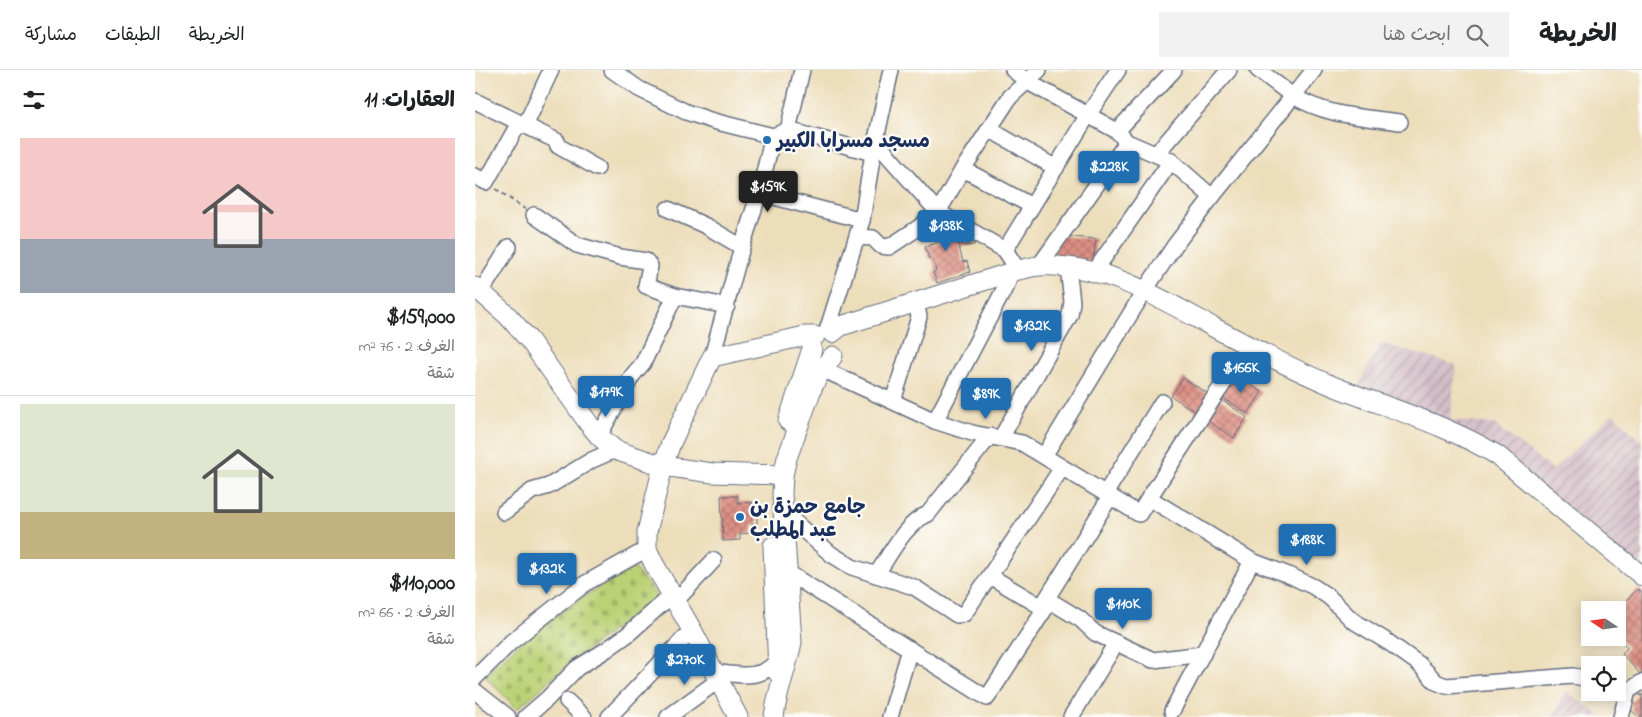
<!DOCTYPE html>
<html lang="ar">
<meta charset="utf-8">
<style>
body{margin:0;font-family:"Indie Flower","Playpen Sans Arabic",sans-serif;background:#f2f2f2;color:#202124;direction:rtl;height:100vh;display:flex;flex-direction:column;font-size:19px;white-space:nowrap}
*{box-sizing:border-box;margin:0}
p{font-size:16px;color:#757577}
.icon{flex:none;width:28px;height:28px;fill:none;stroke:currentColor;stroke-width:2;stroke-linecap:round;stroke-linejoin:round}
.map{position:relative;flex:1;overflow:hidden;direction:ltr}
.details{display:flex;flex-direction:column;background:#fff;width:475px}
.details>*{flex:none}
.needle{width:32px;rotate:283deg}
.tools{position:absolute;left:1106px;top:531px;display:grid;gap:10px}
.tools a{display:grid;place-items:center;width:45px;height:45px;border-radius:0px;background:#fff;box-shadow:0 2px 12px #0003;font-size:25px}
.price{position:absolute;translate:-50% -42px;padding:0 11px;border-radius:5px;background:#1f6fb2;color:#fff;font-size:16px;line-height:32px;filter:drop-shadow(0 1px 2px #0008)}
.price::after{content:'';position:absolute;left:50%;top:30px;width:15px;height:11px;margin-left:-8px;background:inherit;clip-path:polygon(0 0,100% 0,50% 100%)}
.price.current{background:#222;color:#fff}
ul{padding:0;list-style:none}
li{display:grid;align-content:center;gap:10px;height:265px;padding:0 20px}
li+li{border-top:1px solid #e0e0e0}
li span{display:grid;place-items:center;height:155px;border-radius:0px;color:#555}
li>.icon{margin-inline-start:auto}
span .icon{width:90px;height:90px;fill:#fffc;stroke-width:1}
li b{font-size:21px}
h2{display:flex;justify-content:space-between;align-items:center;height:60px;padding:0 20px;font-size:21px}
header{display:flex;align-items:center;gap:30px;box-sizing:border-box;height:70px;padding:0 25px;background:#fff;border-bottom:1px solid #e0e0e0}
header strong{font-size:24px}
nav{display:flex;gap:28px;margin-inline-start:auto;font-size:18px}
.search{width:350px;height:45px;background:#f2f2f2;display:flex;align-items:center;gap:12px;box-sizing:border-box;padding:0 18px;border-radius:0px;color:#757577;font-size:19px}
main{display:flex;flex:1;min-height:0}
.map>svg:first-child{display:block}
</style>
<header>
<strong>الخريطة</strong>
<div class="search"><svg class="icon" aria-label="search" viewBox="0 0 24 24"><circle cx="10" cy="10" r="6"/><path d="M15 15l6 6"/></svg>ابحث هنا</div>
<nav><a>الخريطة</a><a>الطبقات</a><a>مشاركة</a></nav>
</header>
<main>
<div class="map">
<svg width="1167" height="647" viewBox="0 0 1167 647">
<defs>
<pattern id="industrial-furrows" width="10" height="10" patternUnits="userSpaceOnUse" patternTransform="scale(1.25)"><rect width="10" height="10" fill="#d2bdc6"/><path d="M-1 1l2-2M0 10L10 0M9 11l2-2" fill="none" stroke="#aa9aa4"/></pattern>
<pattern id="cemetery-stones" width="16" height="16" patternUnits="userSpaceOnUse" patternTransform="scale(1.25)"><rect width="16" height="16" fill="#bbd175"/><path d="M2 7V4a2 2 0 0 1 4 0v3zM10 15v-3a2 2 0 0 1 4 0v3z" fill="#a0b468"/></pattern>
<pattern id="building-cross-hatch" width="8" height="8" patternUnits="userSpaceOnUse" patternTransform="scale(1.25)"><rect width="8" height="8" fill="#de8f82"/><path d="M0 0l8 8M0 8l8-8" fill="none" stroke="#b3756e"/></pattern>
</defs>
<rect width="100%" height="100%" fill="#fdfcf7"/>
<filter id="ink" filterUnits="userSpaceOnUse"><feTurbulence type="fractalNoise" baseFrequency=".02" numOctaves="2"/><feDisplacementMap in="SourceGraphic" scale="10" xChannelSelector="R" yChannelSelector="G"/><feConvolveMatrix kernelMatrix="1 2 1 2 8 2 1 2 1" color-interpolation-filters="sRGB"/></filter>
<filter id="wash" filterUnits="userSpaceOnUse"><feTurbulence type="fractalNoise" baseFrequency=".0096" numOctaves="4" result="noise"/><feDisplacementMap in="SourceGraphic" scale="20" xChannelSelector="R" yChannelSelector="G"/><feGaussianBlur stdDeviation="1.12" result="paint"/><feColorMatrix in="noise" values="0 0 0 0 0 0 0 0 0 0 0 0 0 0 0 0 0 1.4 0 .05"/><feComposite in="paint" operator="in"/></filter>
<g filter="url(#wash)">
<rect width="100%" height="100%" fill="#eddebb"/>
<!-- industrial -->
<g fill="url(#industrial-furrows)">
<path d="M 905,273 L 981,295 L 975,350 L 1019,354 L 1078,400 L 1138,343 L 1167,373 L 1167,501 L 1015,373 L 882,318 Z"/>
<path d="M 1091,621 L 1127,647 L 1077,647 Z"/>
</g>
<!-- cemetery -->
<path fill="url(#cemetery-stones)" stroke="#6b806a" d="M 159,498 L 182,526 L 89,598 L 42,639 L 10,606 L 43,574 L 106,528 Z"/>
<g id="blocks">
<!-- building -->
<g fill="url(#building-cross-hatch)">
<path d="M 461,151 L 481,163 L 479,167 L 482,169 L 485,165 L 500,174 L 499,175 L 488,176 L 483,173 L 488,192 L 492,191 L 495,202 L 462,213 L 458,202 L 461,201 L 457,188 L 454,189 L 450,177 L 475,168 L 466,162 L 462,169 L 458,166 L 451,170 L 445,158 Z"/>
<path d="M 587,166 L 621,169 L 618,192 L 575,187 Z"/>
<path d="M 758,303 L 787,322 L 773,344 L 744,325 Z"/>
<path d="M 708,308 L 735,325 L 724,344 L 696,326 Z"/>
<path d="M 744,328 L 772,347 L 759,368 L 730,349 Z"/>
<path d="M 246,426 L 263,426 L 263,433 L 277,432 L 277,440 L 282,440 L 282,454 L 277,454 L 277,463 L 265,464 L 265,470 L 248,471 Z"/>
<path d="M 1163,519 L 1167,522 L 1167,602 L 1165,604 L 1147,584 L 1152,578 L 1144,567 L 1147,565 L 1142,559 L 1142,540 L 1141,540 Z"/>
<path d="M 1163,624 L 1166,626 L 1167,624 L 1167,647 L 1164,647 L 1155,639 L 1158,636 L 1155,633 Z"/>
</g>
</g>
</g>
<g filter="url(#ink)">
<use href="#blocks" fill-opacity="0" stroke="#646c7f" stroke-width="1"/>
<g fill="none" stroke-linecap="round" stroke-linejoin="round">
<!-- minor casing -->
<g stroke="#646c7f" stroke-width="18">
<g id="minor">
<path d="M 137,0 L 164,19 L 211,42 L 238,51 L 298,66"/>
<path d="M 538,0 L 553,12 L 642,61 L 652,72 L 696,91 L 737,127"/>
<path d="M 783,0 C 795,8 806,18 817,25 C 849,46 889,47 925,52"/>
<path d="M 0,31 L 82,71 L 83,76 L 122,98"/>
<path d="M 50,56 L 76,0"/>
<path d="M 514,59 L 581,98"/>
<path d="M 313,60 L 398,83"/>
<path d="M 642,61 L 699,0"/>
<path d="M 401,72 L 463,142 L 530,180 L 543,200"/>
<path d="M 681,84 L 754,0"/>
<path d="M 488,99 L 557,136"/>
<path d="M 0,106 L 11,112 L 44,53"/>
<path d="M 284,123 L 387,150"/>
<path d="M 193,139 L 231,156 L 267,177"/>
<path d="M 59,145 L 102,175 L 145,187 L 171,191 L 175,196 L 171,216 L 200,226 L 252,236"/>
<path d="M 382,167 L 398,168 L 406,176 L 414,177 L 443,158 L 463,142 L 488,99 L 535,27 L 564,0"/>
<path d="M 530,180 L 613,45 L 643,0"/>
<path d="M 564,196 L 652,72"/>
<path d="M 619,202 L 696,91"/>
<path d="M 6,222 L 34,177"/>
<path d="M 352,261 L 387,150 L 398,83 L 416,0"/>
<path d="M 774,276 L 738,329 L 674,428 L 777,491 L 816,506 L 839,517 L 854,527 L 877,550 L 913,572 L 944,594 L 961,612 L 971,616 L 1098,606 L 1115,609"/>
<path d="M 237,287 L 267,177 L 284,123 L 298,66 L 313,60 L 327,0"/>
<path d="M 347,299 L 460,351 L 497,363 L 547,373 L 664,444 L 674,428"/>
<path d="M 418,331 L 444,247 L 441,232"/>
<path d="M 460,351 L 533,212 L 533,203"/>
<path d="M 124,366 L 157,306 L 168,293 L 200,226"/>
<path d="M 526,368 L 595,245 L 597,232 L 593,197"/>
<path d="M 569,386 L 670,220 L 700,175 L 737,127 L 839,0"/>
<path d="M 630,424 L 687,332"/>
<path d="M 29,442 L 57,421 L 74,416 L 117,390 L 140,380"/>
<path d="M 308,442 L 356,484 L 377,497 L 439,517 L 482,545 L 489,544 L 587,398"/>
<path d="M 312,502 L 512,628 L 570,539 L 515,506"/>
<path d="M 401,505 C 415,485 430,453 453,444 L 515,366"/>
<path d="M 572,529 L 605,549 L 620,563 L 678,590 L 728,584"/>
<path d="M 200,532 L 239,490"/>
<path d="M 567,536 L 635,427"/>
<path d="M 240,602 C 263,605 288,611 303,589"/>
<path d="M 0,608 L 36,572 L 111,513 L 172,479"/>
<path d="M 0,621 L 33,647"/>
<path d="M 92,631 L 109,647"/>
<path d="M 697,641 L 777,491"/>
<path d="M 51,647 L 72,629 L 102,598 L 131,580 L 152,565 L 197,525"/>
<path d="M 134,647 L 217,560"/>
<path d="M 193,647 L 244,610"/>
<path d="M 415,647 L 435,579"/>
<path d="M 596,647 L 641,573"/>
<path d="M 1146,647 L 1153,621 L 1167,612"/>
</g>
</g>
<!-- major casing -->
<g stroke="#646c7f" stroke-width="21">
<g id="major">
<path d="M 0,217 L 32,245 L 55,271 L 114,354 L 124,366 L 140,380 L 188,396 L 237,403 L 308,405"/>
<path d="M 357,263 L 366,256 L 543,200 C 550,199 558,196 565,196 C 629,193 685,228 738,257 C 777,278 817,299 858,316 C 912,338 971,354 1022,385 L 1167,506"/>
<path d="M 313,351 L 337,279"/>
<path d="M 298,476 L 303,603"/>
<path d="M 263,647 L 217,560 L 179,494 L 172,479 L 172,462 L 188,396 L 196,373 L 237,287 L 330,266 L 340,266"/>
<path d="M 299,647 C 302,621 312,598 317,572 L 307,424 L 308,405 L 312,388 L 338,316 L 347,299 L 358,286"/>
</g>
</g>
<!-- path -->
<path stroke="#646c7f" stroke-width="2" stroke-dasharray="4 4" stroke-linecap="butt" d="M 21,119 L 50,139"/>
<!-- minor -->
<use href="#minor" stroke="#fff" stroke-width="15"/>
<!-- major -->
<use href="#major" stroke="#fff" stroke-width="19"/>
</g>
</g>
<!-- markers -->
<g fill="#1f6fb2" stroke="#fdfcf7" stroke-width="2">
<circle cx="292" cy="70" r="5"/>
<circle cx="265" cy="447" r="5"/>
</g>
<g text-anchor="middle" stroke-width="4.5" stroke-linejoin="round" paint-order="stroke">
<!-- poi labels -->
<g font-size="20" font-weight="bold" fill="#1b2f5e" stroke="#fdfcf7" text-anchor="start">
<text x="302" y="77">مسجد مسرابا الكبير</text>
<text x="275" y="443">جامع حمزة بن<tspan x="275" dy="23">عبد المطلب</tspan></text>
</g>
</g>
</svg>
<div class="tools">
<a><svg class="needle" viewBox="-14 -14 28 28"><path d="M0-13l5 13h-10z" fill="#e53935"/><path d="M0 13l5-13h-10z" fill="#757577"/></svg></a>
<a><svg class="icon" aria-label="locate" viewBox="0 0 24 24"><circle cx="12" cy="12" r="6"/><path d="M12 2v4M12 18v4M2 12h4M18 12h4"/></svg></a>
</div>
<b class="price" style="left:634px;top:123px">$228K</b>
<b class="price current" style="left:293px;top:143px">$159K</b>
<b class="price" style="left:471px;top:182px">$138K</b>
<b class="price" style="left:557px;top:282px">$132K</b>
<b class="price" style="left:766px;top:324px">$166K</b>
<b class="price" style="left:131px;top:348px">$179K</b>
<b class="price" style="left:511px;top:350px">$89K</b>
<b class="price" style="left:832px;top:496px">$188K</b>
<b class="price" style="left:72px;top:525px">$132K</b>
<b class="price" style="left:648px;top:560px">$110K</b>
<b class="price" style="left:210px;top:616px">$270K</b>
</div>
<section class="details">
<h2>العقارات: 11<svg class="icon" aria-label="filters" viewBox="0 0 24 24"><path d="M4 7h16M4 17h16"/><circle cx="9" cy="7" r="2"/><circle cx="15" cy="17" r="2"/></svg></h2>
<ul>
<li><span style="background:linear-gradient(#f6c9c9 65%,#9aa5b1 0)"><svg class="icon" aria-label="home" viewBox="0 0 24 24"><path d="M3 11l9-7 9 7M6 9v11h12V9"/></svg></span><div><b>$159,000</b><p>الغرف: 2 · 76 m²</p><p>شقة</p></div></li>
<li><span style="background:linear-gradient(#dfe7d0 70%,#c2b280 0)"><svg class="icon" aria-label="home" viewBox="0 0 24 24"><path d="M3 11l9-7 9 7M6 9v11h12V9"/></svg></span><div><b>$110,000</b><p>الغرف: 2 · 66 m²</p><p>شقة</p></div></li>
</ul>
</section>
</main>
